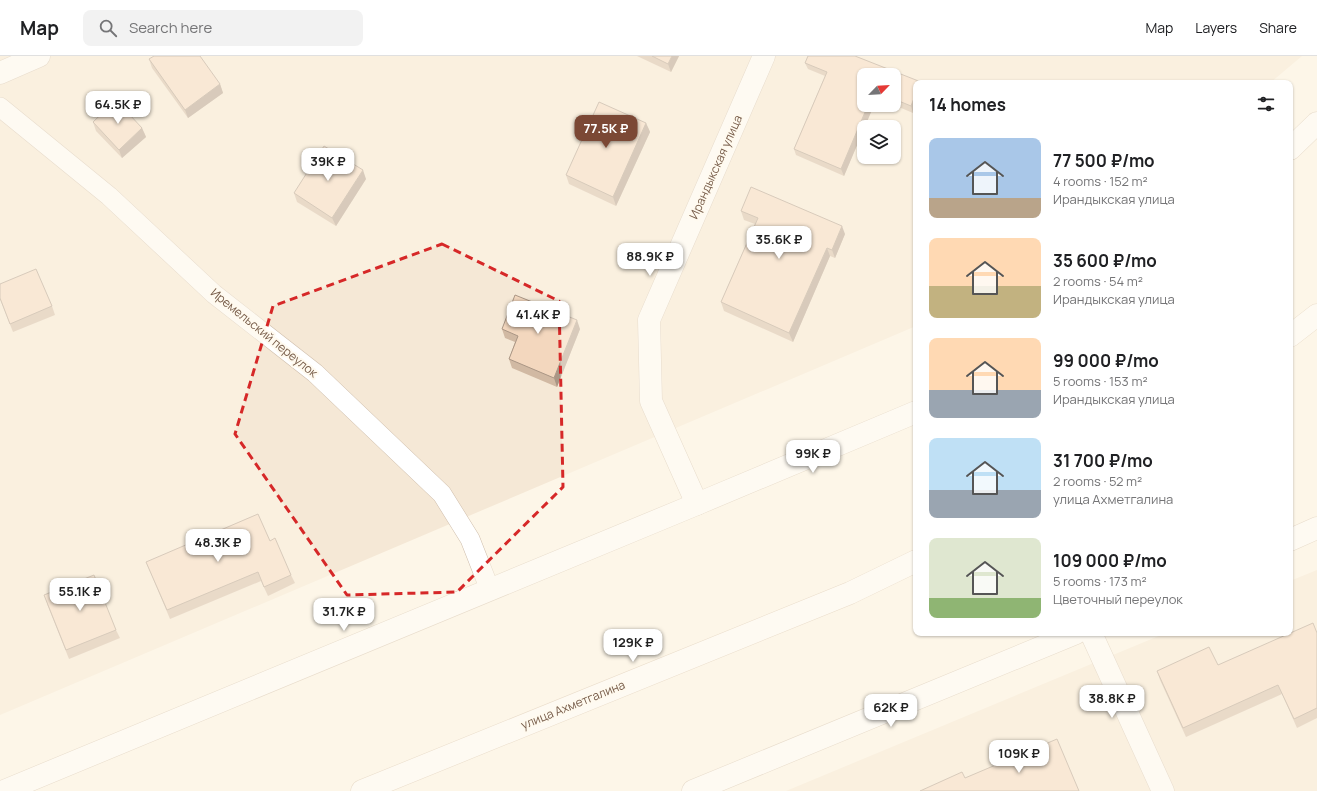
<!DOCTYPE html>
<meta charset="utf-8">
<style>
body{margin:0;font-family:Manrope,sans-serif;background:#f2f2f2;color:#202124;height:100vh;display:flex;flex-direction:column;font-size:15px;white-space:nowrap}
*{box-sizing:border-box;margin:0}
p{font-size:13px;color:#757577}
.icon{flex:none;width:22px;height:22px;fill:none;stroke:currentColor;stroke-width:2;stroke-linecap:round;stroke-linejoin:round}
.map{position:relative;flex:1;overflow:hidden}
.panel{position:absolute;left:913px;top:24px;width:380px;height:556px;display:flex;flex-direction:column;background:#fff;border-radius:8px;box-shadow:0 1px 3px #0004}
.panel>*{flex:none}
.needle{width:26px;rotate:65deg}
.fabs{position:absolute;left:857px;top:12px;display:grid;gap:8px}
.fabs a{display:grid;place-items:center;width:44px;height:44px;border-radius:8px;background:#fff;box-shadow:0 1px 3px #0004;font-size:20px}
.price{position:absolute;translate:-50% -34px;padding:0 9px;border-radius:8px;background:#fff;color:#222;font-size:13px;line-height:26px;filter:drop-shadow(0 1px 2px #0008)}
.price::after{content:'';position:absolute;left:50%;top:24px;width:12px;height:9px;margin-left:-6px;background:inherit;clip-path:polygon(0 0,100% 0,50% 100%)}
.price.active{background:#7b4835;color:#fff}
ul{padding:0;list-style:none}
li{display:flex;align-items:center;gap:12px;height:100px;padding:0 16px}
li span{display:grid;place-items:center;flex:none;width:112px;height:80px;border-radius:8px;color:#555}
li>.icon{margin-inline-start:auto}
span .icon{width:48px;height:48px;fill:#fffc;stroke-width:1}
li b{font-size:17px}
h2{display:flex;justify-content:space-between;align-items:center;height:48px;padding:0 16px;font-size:17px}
header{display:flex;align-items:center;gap:24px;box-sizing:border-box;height:56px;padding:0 20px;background:#fff;border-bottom:1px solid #e0e0e0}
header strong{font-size:19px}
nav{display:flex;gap:22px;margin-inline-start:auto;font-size:14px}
.search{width:280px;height:36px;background:#f2f2f2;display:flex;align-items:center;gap:10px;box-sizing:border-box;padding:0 14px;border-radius:8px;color:#757577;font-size:15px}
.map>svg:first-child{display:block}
</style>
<header>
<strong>Map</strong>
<div class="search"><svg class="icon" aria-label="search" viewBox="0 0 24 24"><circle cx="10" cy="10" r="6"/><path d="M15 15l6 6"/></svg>Search here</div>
<nav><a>Map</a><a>Layers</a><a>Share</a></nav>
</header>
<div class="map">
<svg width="1317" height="735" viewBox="0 0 1317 735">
<rect width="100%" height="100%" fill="#fdf6e8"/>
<!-- residential -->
<g fill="#f5e8d6" fill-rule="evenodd">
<path d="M 0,0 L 1302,0 L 1270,27 L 916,27 L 916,270 L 0,659 ZM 864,19 L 894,19 L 894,49 L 864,49 ZM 864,71 L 894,71 L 894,101 L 864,101 Z"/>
<path d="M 1317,514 L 1317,735 L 786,735 L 1166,577 L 1290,577 L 1290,525 Z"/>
</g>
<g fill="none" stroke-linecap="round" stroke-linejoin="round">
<!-- service casing -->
<g stroke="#cfbeac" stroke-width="20">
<path id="service" d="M 0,51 L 109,140 L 214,238 L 315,317 L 442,438 L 470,483 L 490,534"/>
</g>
<!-- minor casing -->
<g stroke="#cfbeac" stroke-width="23">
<g id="minor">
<path d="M 0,17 L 39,0"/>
<path d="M 1290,93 L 1317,67"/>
<path d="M 697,448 L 651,345 L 649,264 L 764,0"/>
<path d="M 1290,484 L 1317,472"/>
<path d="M 1091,577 L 1163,735"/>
<path d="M 4,735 L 697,448 L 916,356"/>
<path d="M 693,735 L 1076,577"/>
</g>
</g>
<!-- secondary casing -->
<g stroke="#d3bfaa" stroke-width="23">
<g id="secondary">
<path d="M 1290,280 L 1317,259"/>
<path d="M 362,735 L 850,537 L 916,505"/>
</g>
</g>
<!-- service -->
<use href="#service" stroke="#fff" stroke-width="19"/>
<!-- minor -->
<use href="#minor" stroke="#fff" stroke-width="22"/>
<!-- secondary -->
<use href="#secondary" stroke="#fff" stroke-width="22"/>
</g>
<!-- wall -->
<g fill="#d1b9a3">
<path d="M 637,0 L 679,0 L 671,16 Z"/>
<path d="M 808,0 L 855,0 L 921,27 L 916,27 L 916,50 L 913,57 L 894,49 L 894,19 L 864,19 L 864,49 L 874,49 L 844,120 L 796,99 L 794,93 L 825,20 L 808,13 L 805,7 Z"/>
<path d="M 149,3 L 220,28 L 223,37 L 188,62 L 152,12 Z"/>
<path d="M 93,66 L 142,72 L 146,81 L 122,102 L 96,75 Z"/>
<path d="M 646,67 L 650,76 L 616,150 L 569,128 L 566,119 Z"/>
<path d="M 366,123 L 336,170 L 297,146 L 294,137 Z"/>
<path d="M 741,155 L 845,178 L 835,202 L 830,200 L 793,286 L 724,255 L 721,246 L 755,168 L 744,164 Z"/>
<path d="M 0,243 L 52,250 L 55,259 L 13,276 Z"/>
<path d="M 502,273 L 580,273 L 557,331 L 512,312 L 509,303 L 515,286 L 505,282 Z"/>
<path d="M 270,485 L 291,519 L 295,527 L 268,540 L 261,525 L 170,563 L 146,506 Z"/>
<path d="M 47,548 L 116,574 L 120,582 L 69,603 Z"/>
<path d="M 1317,577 L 1317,662 L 1297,672 L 1282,638 L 1186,681 L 1160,624 L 1157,615 L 1218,609 Z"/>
</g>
<!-- shaded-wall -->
<g fill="#aa9685">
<path d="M 672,0 L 679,0 L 671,16 L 668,8 Z"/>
<path d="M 220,28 L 223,37 L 188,62 L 185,54 Z"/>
<path d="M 916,37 L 916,50 L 913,57 L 911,50 Z"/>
<path d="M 868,49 L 874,49 L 844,120 L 841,113 Z"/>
<path d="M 646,67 L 650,76 L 616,150 L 613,141 Z"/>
<path d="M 142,72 L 146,81 L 122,102 L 119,94 Z"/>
<path d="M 363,114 L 366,123 L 336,170 L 332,162 Z"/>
<path d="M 842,170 L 845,178 L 835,202 L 832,194 Z"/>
<path d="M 827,192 L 830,200 L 793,286 L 789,277 Z"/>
<path d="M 577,264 L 580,273 L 557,331 L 554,322 Z"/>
</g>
<!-- building -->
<g fill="#f3d7be" stroke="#aa9685">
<path d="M 154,0 L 200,0 L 220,28 L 185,54 L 149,3 Z"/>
<path d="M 652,0 L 672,0 L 668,8 Z"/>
<path d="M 808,0 L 855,0 L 921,26 L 916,27 L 916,37 L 911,50 L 894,43 L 894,19 L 864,19 L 864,49 L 868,49 L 841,113 L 794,93 L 827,16 L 805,7 Z"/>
<path d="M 116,44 L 142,72 L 119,94 L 93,66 Z"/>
<path d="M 599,46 L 646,67 L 613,141 L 566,119 Z"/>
<path d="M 324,90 L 363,114 L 332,162 L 294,137 Z"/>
<path d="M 751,131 L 842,170 L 832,194 L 827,192 L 789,277 L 721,246 L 758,162 L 741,155 Z"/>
<path d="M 36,213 L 52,250 L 10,268 L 0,242 L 0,228 Z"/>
<path d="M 515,239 L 577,264 L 554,322 L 509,303 L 518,280 L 502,273 Z"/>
<path d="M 258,458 L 270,485 L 275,482 L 291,519 L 264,531 L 258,516 L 167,554 L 146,506 Z"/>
<path d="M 94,519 L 116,574 L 66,594 L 44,539 Z"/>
<path d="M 1313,567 L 1317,577 L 1317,652 L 1294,663 L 1278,629 L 1183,672 L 1157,615 L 1209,591 L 1218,609 Z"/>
<path d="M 1057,683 L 1079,735 L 920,735 L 962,716 L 965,722 Z"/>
</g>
<!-- marked area -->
<path d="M0 0H1317V735H0ZM 442,188 L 559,245 L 563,431 L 457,536 L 347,539 L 235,378 L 273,250 Z" fill="#fdf6e8" fill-opacity=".55" fill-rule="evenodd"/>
<path fill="none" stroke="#d62828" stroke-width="3" stroke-dasharray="8 5" stroke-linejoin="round" d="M 442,188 L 559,245 L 563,431 L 457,536 L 347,539 L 235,378 L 273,250 Z"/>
<g text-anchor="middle" stroke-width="4" stroke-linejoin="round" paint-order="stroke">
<!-- street labels -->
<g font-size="12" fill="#785d4a" stroke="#fffaef">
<text transform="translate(716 111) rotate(-66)" y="4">Ирандыкская улица</text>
<text transform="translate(264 277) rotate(39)" y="4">Иремельский переулок</text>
<text transform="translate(573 649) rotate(-22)" y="4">улица Ахметгалина</text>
</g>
</g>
</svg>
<div class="fabs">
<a><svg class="needle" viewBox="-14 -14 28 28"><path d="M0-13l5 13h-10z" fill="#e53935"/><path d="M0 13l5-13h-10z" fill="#757577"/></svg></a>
<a><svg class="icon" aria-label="layers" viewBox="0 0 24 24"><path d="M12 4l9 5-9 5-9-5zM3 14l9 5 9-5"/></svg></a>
</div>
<b class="price" style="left:118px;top:69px">64.5K ₽</b>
<b class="price active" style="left:606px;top:93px">77.5K ₽</b>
<b class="price" style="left:328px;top:126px">39K ₽</b>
<b class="price" style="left:779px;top:204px">35.6K ₽</b>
<b class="price" style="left:650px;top:221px">88.9K ₽</b>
<b class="price" style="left:538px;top:279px">41.4K ₽</b>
<b class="price" style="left:813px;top:418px">99K ₽</b>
<b class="price" style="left:218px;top:507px">48.3K ₽</b>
<b class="price" style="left:80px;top:556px">55.1K ₽</b>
<b class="price" style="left:344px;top:576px">31.7K ₽</b>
<b class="price" style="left:633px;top:607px">129K ₽</b>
<b class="price" style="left:1112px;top:663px">38.8K ₽</b>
<b class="price" style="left:891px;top:672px">62K ₽</b>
<b class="price" style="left:1019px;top:718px">109K ₽</b>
<section class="panel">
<h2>14 homes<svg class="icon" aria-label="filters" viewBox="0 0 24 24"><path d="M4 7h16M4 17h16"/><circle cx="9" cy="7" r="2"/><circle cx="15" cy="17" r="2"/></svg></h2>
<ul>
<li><span style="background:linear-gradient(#a9c7e8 75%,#b9a48a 0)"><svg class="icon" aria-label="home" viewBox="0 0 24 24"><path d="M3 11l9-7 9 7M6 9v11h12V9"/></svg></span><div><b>77 500 ₽/mo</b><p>4 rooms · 152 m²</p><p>Ирандыкская улица</p></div></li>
<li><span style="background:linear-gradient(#ffd9b3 60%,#c2b280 0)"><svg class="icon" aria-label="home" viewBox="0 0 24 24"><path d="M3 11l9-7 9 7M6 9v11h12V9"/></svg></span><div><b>35 600 ₽/mo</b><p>2 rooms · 54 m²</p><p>Ирандыкская улица</p></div></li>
<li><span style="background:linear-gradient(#ffd9b3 65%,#9aa5b1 0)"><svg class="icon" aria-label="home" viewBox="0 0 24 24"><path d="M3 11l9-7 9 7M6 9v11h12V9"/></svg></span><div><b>99 000 ₽/mo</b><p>5 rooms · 153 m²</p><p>Ирандыкская улица</p></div></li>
<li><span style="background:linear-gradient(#bfe0f5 65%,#9aa5b1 0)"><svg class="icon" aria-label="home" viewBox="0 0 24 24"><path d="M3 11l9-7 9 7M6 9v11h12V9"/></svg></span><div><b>31 700 ₽/mo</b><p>2 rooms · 52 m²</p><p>улица Ахметгалина</p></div></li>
<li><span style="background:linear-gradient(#dfe7d0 75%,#8fb573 0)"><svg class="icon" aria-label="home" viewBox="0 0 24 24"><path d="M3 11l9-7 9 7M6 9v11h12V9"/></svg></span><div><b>109 000 ₽/mo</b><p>5 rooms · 173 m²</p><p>Цветочный переулок</p></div></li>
</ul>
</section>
</div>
